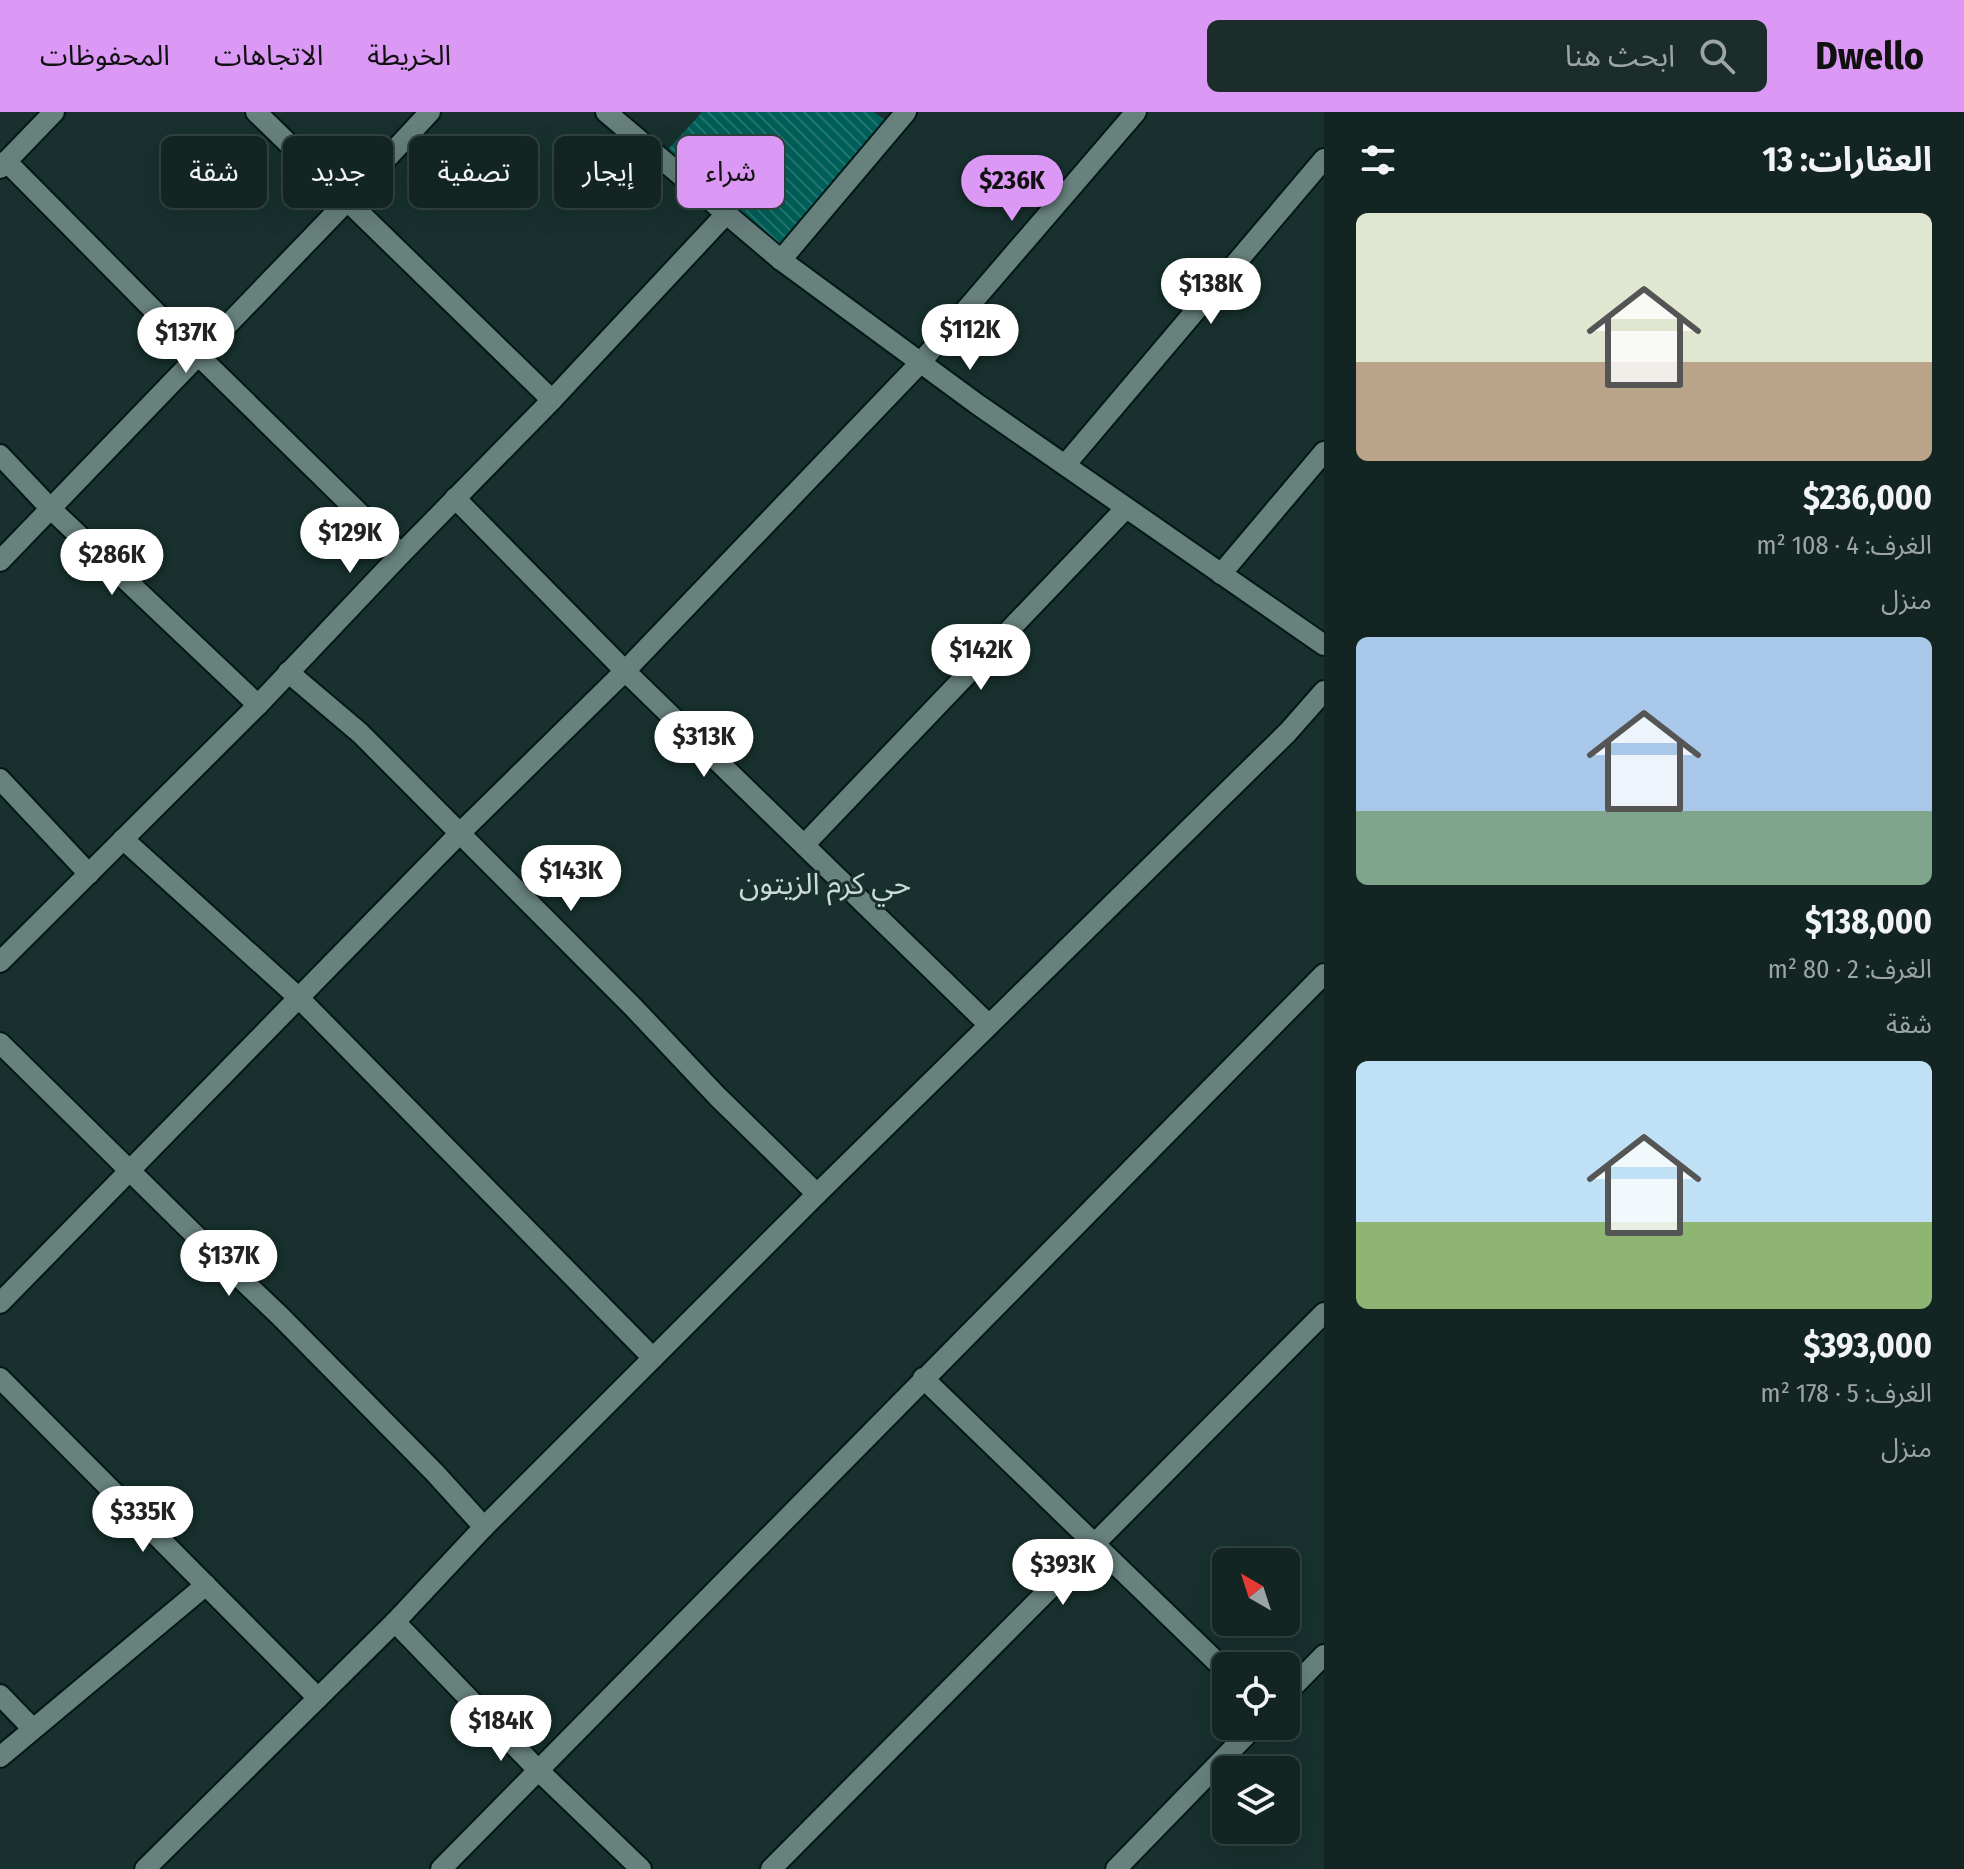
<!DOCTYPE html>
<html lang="ar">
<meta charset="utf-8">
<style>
body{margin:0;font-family:"Fira Sans Condensed","Noto Sans Arabic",sans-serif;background:#1b2d2a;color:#f1f3f6;direction:rtl;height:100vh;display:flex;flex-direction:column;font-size:30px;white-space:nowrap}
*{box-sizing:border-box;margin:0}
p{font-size:26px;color:#9ca5a5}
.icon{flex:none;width:44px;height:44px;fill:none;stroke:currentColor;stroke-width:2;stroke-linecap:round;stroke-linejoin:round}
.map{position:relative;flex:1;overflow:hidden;direction:ltr}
.side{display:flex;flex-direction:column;background:#122522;width:640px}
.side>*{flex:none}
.banner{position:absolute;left:24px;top:24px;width:760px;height:72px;direction:rtl;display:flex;gap:16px}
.needle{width:52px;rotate:321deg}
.controls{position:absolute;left:1212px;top:1436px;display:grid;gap:16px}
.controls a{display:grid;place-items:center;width:88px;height:88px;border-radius:12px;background:#122522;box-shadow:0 8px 32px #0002,0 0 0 2px #314240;font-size:40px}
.price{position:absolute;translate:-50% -68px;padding:0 18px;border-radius:28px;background:#fff;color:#222;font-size:26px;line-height:52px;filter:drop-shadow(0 2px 4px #0008)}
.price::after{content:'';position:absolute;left:50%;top:48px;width:24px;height:18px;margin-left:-12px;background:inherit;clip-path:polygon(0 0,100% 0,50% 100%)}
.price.active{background:#db99f5;color:#111}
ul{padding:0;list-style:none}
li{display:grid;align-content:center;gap:16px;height:424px;padding:0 32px}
li span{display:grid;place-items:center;height:248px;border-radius:12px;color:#555}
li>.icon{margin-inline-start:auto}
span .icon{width:144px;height:144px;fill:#fffc;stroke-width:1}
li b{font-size:34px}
h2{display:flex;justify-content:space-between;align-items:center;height:96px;padding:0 32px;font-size:34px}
.chip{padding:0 28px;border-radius:12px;background:#122522;box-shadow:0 8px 32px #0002,0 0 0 2px #314240;font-size:28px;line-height:72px}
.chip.active{background:#db99f5;color:#111}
header{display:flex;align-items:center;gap:48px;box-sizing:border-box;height:112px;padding:0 40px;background:#db99f5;color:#111}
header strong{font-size:38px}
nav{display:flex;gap:44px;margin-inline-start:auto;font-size:28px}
.search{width:560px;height:72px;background:#1b2d2a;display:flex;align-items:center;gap:20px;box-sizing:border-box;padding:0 28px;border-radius:12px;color:#9ca5a5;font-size:30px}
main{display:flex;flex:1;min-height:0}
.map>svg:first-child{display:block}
</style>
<header>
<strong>Dwello</strong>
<div class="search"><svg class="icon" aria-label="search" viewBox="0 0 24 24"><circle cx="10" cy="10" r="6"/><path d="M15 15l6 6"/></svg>ابحث هنا</div>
<nav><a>الخريطة</a><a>الاتجاهات</a><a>المحفوظات</a></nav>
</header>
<main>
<section class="side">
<h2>العقارات: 13<svg class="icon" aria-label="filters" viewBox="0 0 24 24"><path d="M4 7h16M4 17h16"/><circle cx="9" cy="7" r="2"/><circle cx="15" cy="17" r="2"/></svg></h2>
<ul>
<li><span style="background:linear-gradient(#dfe7d0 60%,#b9a48a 0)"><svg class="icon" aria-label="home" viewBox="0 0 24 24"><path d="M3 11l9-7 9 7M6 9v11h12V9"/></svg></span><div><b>$236,000</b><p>الغرف: 4 · 108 m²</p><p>منزل</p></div></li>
<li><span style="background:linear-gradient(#a9c7e8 70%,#7fa58c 0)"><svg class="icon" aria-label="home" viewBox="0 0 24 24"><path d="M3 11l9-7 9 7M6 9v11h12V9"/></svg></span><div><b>$138,000</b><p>الغرف: 2 · 80 m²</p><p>شقة</p></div></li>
<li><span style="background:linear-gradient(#bfe0f5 65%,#8fb573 0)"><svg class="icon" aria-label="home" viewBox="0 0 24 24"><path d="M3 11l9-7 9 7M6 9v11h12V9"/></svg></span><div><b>$393,000</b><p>الغرف: 5 · 178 m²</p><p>منزل</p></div></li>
</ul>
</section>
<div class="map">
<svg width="1324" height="1757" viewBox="0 0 1324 1757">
<defs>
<pattern id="building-back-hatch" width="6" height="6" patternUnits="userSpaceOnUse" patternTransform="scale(2)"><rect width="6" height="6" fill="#005f58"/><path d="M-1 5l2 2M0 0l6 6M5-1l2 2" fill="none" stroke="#24756f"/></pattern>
<filter id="shadow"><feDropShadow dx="5" dy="9" stdDeviation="0" flood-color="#0009"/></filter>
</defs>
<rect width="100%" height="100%" fill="#18312e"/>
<!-- building -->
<path fill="url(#building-back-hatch)" filter="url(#shadow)" d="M 702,0 L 874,0 L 888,11 L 779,139 L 664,42 Z"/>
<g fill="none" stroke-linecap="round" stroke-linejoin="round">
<!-- minor casing -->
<g stroke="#021816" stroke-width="24">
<g id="minor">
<path d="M 256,0 L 552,288"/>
<path d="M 606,0 L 781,148 L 977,292 L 1324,533"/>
<path d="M 6,49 L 198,243 L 401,442"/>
<path d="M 0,56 L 54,0"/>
<path d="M 781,148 L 906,0"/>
<path d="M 0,343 L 51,397 L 258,593"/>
<path d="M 1065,353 L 1324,47"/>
<path d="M 455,386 L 625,559 L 989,913"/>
<path d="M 0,449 L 348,88 L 430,0"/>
<path d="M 1221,462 L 1324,340"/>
<path d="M 288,560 L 360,621 L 634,896 L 717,984 L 817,1082"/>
<path d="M 0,667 L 89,762"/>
<path d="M 123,727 L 299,886 L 653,1246"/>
<path d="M 804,733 L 1126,396"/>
<path d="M 0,850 L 258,593 L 401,442 L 552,288 L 726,102"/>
<path d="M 0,931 L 193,1121 L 280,1204 L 435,1361 L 484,1415"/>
<path d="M 0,1191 L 460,721 L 625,559 L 921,250 L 1136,0"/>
<path d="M 0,1266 L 318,1586"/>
<path d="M 923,1266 L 1226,1559"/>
<path d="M 395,1510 L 538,1658 L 641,1757"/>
<path d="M 1286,1582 L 1324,1543"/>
<path d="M 0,1583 L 33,1617"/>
<path d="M 0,1645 L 206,1473"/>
<path d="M 145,1757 L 395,1510 L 484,1415 L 817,1082 L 1288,620 L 1324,579"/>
<path d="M 441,1757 L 1324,862"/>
<path d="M 771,1757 L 1324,1201"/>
<path d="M 1116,1757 L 1255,1614"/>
</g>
</g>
<!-- minor -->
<use href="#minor" stroke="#67817d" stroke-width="20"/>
</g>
<g text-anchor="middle" stroke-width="6" stroke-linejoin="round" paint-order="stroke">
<!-- neighbourhood labels -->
<g font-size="30" fill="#cbd9d7" stroke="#18312e">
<text x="825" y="782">حي كرم الزيتون</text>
</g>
</g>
</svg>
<div class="controls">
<a><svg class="needle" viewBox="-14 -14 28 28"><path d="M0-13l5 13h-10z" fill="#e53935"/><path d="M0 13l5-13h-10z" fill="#9ca5a5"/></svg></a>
<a><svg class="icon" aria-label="locate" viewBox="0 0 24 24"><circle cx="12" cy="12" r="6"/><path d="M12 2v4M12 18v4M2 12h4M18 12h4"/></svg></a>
<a><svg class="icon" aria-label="layers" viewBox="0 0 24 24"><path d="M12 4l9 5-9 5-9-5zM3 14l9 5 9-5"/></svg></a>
</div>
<b class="price active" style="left:1012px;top:111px">$236K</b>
<b class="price" style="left:1211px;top:214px">$138K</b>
<b class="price" style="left:970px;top:260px">$112K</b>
<b class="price" style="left:186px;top:263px">$137K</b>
<b class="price" style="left:350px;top:463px">$129K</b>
<b class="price" style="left:112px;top:485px">$286K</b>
<b class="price" style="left:981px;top:580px">$142K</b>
<b class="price" style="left:704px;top:667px">$313K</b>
<b class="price" style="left:571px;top:801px">$143K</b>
<b class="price" style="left:229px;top:1186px">$137K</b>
<b class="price" style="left:143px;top:1442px">$335K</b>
<b class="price" style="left:1063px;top:1495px">$393K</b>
<b class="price" style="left:501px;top:1651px">$184K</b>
<div class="banner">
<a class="chip active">شراء</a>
<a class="chip">إيجار</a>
<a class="chip">تصفية</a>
<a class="chip">جديد</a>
<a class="chip">شقة</a>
</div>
</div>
</main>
